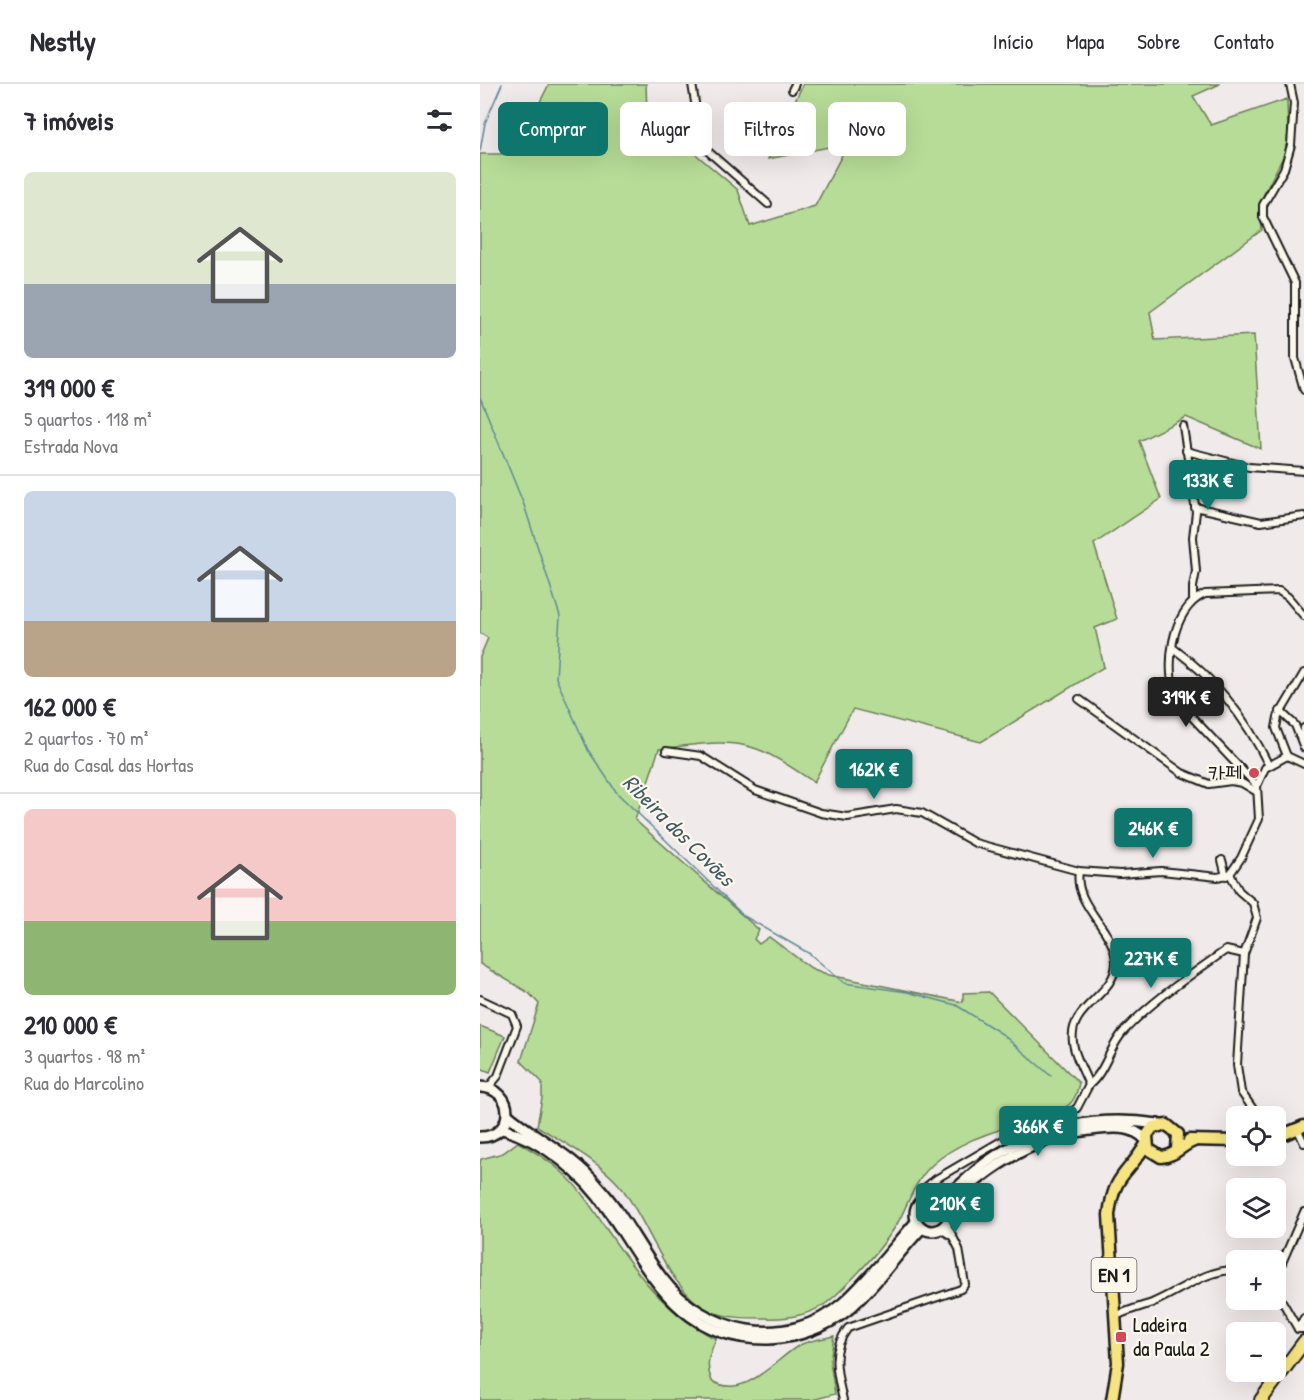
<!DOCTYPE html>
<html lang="pt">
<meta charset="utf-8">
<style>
body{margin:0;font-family:"Patrick Hand","Poor Story",sans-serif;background:#f2f2f3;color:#2b2b33;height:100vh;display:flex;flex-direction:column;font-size:22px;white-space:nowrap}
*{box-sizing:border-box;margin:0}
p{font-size:20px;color:#7c7c81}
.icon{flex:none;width:33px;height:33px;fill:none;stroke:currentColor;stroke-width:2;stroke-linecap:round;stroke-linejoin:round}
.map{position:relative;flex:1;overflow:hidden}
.details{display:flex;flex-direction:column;background:#fff;width:480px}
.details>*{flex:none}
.banner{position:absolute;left:18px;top:18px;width:570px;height:54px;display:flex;gap:12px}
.buttons{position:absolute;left:746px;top:1022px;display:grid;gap:12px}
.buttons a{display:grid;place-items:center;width:60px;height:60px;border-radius:9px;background:#fff;box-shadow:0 6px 24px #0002;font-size:30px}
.price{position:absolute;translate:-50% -51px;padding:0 14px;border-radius:6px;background:#0f766e;color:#fff;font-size:20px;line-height:39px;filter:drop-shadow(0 2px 3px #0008)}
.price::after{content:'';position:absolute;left:50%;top:36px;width:18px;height:14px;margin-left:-9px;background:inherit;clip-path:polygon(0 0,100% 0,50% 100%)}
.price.on{background:#222;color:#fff}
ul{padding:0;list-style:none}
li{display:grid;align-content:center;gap:12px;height:318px;padding:0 24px}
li+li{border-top:2px solid #e1e1e2}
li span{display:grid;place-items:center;height:186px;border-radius:9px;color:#555}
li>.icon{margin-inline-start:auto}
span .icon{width:108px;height:108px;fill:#fffc;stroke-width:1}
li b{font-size:26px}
h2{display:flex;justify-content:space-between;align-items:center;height:72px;padding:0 24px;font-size:26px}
.tag{padding:0 21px;border-radius:9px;background:#fff;box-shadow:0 6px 24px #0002;font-size:21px;line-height:54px}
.tag.on{background:#0f766e;color:#fff}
header{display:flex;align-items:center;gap:36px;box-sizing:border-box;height:84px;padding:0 30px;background:#fff;border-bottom:2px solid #e1e1e2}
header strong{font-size:28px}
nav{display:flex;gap:33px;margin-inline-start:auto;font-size:21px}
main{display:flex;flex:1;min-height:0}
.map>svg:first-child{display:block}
</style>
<header>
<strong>Nestly</strong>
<nav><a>Início</a><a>Mapa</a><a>Sobre</a><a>Contato</a></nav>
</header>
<main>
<section class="details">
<h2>7 imóveis<svg class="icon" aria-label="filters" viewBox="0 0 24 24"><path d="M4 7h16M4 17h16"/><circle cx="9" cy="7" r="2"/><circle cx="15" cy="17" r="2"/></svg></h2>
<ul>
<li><span style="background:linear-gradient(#dfe7d0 60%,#9aa5b1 0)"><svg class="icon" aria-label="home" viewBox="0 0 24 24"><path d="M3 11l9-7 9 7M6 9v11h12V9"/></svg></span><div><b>319 000 €</b><p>5 quartos · 118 m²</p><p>Estrada Nova</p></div></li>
<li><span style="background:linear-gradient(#c9d6e8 70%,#b9a48a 0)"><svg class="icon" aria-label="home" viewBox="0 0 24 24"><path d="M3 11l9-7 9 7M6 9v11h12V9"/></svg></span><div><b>162 000 €</b><p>2 quartos · 70 m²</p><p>Rua do Casal das Hortas</p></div></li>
<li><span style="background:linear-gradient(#f6c9c9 60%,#8fb573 0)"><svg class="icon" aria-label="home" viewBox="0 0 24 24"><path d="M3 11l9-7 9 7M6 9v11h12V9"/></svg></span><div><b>210 000 €</b><p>3 quartos · 98 m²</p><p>Rua do Marcolino</p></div></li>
</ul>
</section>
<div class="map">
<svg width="824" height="1316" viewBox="0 0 824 1316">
<rect width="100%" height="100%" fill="#f1eaea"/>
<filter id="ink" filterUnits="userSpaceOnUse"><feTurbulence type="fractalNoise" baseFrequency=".0167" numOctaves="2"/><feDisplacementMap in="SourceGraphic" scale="12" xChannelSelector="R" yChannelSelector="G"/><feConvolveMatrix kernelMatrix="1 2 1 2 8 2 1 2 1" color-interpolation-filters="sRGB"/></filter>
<g filter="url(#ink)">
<!-- green -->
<g fill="#b7dc97" stroke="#6a7c5a" stroke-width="1.5">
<path d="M 69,0 L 166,0 L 167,29 L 258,106 L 270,142 L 335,122 L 362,71 L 354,62 L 288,75 L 323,0 L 740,0 L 713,12 L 731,41 L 807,15 L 808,50 L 805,69 L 780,118 L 782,146 L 670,228 L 675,256 L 774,251 L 781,365 L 706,333 L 659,357 L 681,415 L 614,460 L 637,535 L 615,544 L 624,583 L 501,658 L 373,625 L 334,698 C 316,687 297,672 277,665 C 246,653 210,662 179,665 L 155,736 L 279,846 L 274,855 L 279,860 L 289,853 L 331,884 L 349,891 L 483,918 L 483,909 L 509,908 L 599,999 C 597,1008 595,1017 587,1022 C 578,1029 564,1031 553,1035 C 519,1046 478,1056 451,1082 C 434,1098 428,1121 417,1140 C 401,1166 377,1191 355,1212 C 335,1231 310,1235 284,1234 C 266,1234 246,1234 230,1227 C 187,1206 170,1140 141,1103 C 119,1077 86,1060 57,1042 L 62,1014 L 62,998 L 41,977 L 59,920 L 49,909 L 0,880 L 0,573 L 8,554 L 0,549 L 0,70 L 21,70 L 36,66 Z"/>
<path d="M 0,942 L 25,952 L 10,988 L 0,984 Z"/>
<path d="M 38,1058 C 53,1067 70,1076 83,1089 C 100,1104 112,1124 125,1143 C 156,1189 185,1229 236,1255 C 229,1270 225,1282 232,1297 C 265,1316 292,1278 318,1262 C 327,1256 343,1255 354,1252 L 350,1277 L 355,1310 L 332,1316 L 0,1316 L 0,1079 L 1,1075 L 23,1069 Z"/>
</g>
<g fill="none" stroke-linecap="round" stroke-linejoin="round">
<!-- stream -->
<g stroke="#5f889a" stroke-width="1.5">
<path d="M 0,67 L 5,39 L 22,0"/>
<path d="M 0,313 L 44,421 L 80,532 L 76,594 L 108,666 L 137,709 L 264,832 L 330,870 L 364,899 L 427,908 L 476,921 L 522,950 L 571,992"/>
</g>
<!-- street casing -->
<g stroke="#1c1c1c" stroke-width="10">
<g id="street">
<path d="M 212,0 L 222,62 L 288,120"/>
<path d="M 810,0 L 814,19 L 811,61 L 804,85 L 783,121 L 783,133 L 815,199 L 815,274 L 824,306"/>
<path d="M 312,6 L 315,0"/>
<path d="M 703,342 L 716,428 L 713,453 L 716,487 L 713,503 L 713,515"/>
<path d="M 706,367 L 769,383 L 824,387"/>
<path d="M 715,423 L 781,438 L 824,432"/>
<path d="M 693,564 C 734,594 766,634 788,680"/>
<path d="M 599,615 L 702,689 L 729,700 L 751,697 L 762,699 L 777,708"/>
<path d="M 800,627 L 815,641 L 824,664"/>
<path d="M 824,644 L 824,652"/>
<path d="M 186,667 L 221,672 L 275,706 L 341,729 L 367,733 L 416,725 L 442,729 L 495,759 L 599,787 L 640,790 L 681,787 L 738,793 L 750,790"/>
<path d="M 807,672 L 796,644 L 798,633 L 824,589"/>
<path d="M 807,672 L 824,680"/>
<path d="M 777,702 L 697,617 C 684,586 690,525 725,510 L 799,507 L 808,513 L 824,532"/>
<path d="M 742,776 L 746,792"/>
<path d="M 750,790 L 759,807 L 773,819 L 777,834 L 764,870 L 757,981 L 761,1008 L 778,1032"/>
<path d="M 750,790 L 761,774 L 779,735 L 777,702 L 785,684 L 807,672"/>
<path d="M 0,915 L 32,930 L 37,942 L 18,992 L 8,1004"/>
<path d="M 609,1001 C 626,987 629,963 644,947 C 674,915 711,891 746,866 L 764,870"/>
<path d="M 795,1046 L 818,1046 L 824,1059"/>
<path d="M 451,1099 L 454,1113"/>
<path d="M 441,1116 L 446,1103 L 456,1095 L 533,1050 L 585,1032 L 597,1024 L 609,1001 C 604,988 594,971 593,958 C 588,922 635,912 636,879 C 636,845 593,823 599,787"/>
<path d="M 460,1145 L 472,1152"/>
<path d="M 795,1195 L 824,1128"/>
<path d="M 795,1205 L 818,1245 L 824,1245"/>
<path d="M 636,1232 C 648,1226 660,1223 672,1219 C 699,1208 726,1185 756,1186"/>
<path d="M 818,1245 L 824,1234"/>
<path d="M 363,1316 C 357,1290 350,1267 368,1244 L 481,1205 L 485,1200 L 479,1165 L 466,1139"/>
</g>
</g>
<!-- secondary casing -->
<g stroke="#1c1c1c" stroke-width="14">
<g id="secondary">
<path d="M 0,1003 C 36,1004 36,1053 0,1053"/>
<path d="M 28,1031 C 57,1055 92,1071 117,1101 C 143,1129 159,1164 182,1194 C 224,1250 307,1268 363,1219 C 390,1195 413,1164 436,1138"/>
<path d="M 22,1045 C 64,1056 104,1091 128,1126 C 172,1190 199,1257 289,1255 C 317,1254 347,1243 369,1225 C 396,1202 417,1170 442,1144"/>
<circle cx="452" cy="1130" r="17"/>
<path d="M 461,1115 C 478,1106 491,1089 507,1078 C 557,1042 618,1031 678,1040"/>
<path d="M 467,1123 C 510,1081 558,1050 619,1045 C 636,1043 654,1042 666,1056"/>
</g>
</g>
<!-- primary casing -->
<g stroke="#1c1c1c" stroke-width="15">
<g id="primary">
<path d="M 795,1054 L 824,1042"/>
<path d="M 709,1056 L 756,1057"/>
<path d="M 697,1065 L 698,1050 L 687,1041 L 673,1043 L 667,1051 L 668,1065 L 681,1073 C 694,1073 702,1061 714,1057"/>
<path d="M 632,1316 L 638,1279 L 629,1131 C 634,1089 648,1091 666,1060"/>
</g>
</g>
<!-- highway casing -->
<g stroke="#1c1c1c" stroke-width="16">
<path id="highway" d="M 781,1316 L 824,1258"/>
</g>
<!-- street -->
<use href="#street" stroke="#fbf7ec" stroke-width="6"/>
<!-- secondary -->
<use href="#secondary" stroke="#fbf7ec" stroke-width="9"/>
<!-- primary -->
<use href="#primary" stroke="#f6e381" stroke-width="10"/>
<!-- highway -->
<use href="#highway" stroke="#f6e381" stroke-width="12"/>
</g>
</g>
<!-- markers -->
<g fill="#d1495b" stroke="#fbf7ec" stroke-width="2">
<circle cx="774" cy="689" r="6"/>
<rect x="635" y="1247" width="12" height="12" rx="3"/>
</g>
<g text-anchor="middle" stroke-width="4.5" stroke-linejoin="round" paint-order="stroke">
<!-- shield labels -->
<rect fill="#fbf7ec" stroke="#5f5e5a" stroke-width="1.5" x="611.5" y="1174" width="45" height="34" rx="4.5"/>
<g font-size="20" font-weight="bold" fill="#1c1c1c">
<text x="634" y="1198">EN 1</text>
</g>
<!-- poi labels -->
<g font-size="21" fill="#1c1c1c" stroke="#fbf7ec" text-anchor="end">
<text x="762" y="696">카페</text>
<text x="653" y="1248" text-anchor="start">Ladeira<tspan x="653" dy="24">da Paula 2</tspan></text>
</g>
<!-- water labels -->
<g font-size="22" font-style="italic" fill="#435b66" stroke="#fbf7ec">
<text transform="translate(199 746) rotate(45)" y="8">Ribeira dos Covões</text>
</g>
</g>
</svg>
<div class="buttons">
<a><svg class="icon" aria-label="locate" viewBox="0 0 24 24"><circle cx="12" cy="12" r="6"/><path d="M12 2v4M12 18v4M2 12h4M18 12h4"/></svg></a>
<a><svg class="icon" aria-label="layers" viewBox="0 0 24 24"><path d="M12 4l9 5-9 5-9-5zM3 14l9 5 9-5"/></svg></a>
<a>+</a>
<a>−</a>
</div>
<b class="price" style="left:728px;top:427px">133K €</b>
<b class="price on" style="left:706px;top:644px">319K €</b>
<b class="price" style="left:394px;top:716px">162K €</b>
<b class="price" style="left:673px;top:775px">246K €</b>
<b class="price" style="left:671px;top:905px">227K €</b>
<b class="price" style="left:558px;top:1073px">366K €</b>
<b class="price" style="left:475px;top:1150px">210K €</b>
<div class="banner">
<a class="tag on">Comprar</a>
<a class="tag">Alugar</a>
<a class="tag">Filtros</a>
<a class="tag">Novo</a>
</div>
</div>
</main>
